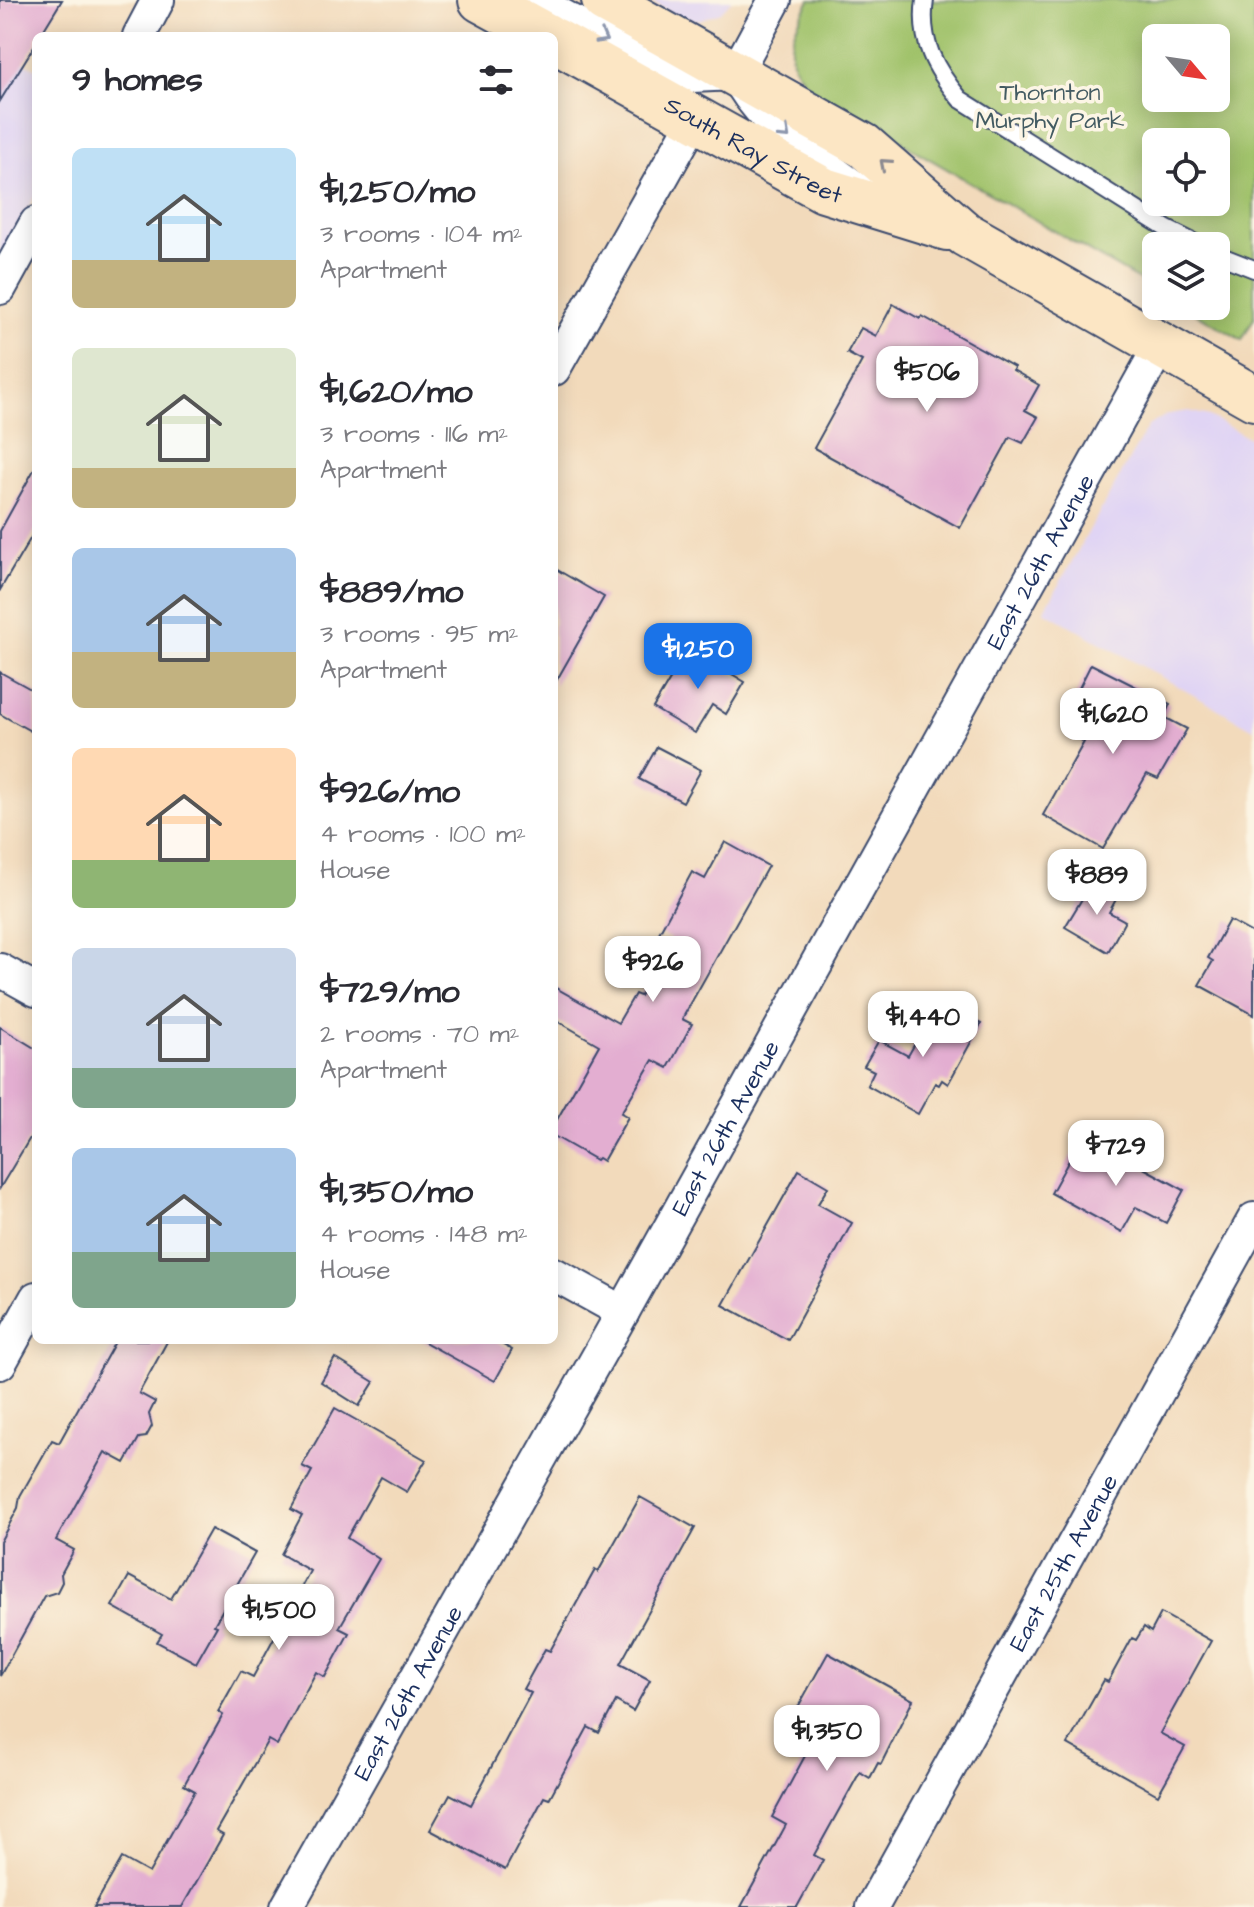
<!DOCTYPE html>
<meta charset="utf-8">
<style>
body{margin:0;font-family:"Architects Daughter",sans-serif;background:#f7f7f7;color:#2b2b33;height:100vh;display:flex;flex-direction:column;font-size:30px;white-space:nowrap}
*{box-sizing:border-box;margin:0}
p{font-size:26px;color:#7c7c81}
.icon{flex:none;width:44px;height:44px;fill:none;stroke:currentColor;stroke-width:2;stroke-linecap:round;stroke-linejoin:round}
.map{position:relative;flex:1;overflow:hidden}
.panel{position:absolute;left:32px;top:32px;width:526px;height:1312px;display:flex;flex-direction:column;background:#fff;border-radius:12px;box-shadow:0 4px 20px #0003}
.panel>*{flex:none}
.needle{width:52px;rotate:119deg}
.controls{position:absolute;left:1142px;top:24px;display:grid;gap:16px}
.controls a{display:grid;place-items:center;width:88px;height:88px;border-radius:12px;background:#fff;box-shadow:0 4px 20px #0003;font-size:40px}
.price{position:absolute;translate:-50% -68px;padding:0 18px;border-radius:16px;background:#fff;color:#222;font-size:26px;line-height:52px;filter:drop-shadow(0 2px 4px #0008)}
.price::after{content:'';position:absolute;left:50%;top:48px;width:24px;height:18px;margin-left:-12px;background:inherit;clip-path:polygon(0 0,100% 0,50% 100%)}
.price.on{background:#1a73e8;color:#fff}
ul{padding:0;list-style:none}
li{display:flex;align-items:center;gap:24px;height:200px;padding:0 40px}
li span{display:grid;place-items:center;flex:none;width:224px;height:160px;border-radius:12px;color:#555}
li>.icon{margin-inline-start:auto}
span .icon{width:96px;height:96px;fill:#fffc;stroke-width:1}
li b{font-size:34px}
h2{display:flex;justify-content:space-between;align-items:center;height:96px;padding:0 40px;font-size:34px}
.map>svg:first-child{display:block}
</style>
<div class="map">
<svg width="1254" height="1907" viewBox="0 0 1254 1907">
<rect width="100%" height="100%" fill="#fcf5e5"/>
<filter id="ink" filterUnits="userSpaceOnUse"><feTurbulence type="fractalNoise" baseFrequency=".0125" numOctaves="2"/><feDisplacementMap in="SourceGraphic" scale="16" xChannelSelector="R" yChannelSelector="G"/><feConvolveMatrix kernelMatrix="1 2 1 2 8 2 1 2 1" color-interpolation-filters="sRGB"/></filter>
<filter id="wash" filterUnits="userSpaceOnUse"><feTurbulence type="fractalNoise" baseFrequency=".006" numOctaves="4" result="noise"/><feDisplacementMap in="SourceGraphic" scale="32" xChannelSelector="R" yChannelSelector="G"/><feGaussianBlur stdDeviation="1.8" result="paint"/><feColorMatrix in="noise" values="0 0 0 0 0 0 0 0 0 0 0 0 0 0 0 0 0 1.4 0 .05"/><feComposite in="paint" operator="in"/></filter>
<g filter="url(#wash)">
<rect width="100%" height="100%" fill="#f2dabb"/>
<!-- built -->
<g fill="#e0d4f4">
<path d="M 649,0 L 732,0 L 721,12 L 699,20 L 679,17 Z"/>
<path d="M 0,49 L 36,69 L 36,194 L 0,259 Z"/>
<path d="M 1189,411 L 1209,416 L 1254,441 L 1254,729 L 1044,611 L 1148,426 L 1168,414 Z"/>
</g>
<!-- green -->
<path fill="#a0c26b" stroke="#5e7864" stroke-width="2" fill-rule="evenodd" d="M 810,0 L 1254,0 L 1254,318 L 1242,340 L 1183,306 L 1216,306 L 1216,246 L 1156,246 L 1156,290 L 814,92 C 779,59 789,38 810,0 ZM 1156,38 L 1216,38 L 1216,98 L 1156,98 ZM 1156,142 L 1216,142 L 1216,202 L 1156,202 Z"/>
<g id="blocks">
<!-- building -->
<g fill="#e3aed1">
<path d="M 0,0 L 62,0 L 40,36 L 36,36 L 36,43 L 0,101 Z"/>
<path d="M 893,304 L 920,319 L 922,316 L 1014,367 L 1013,370 L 1039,385 L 1025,410 L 1038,417 L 1023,443 L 1010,437 L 960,528 L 814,448 L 862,361 L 847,353 L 861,328 L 876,336 Z"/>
<path d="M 36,466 L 36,529 L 0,590 L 0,531 Z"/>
<path d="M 554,568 L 604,597 L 554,685 Z"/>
<path d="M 689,648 L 745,682 L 726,714 L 712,705 L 695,733 L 653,708 Z"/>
<path d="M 1091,664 L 1170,704 L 1164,717 L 1187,729 L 1158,779 L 1147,774 L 1103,849 L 1043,815 L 1084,742 L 1081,740 L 1096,712 L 1073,700 Z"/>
<path d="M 0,672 L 36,692 L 36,734 L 0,714 Z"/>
<path d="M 657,747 L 701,770 L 683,802 L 639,779 Z"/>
<path d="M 725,842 L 768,866 L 682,1019 L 692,1024 L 668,1068 L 653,1060 L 621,1113 L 628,1117 L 603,1161 L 598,1158 L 596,1160 L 554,1136 L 554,1125 L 599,1045 L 554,1019 L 554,987 L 618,1023 L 635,994 L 640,996 L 671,939 L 659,933 L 692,872 L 705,879 Z"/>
<path d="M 1094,879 L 1119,894 L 1109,912 L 1125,921 L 1108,952 L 1065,927 Z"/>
<path d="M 1229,920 L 1254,934 L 1254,1015 L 1199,985 L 1213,961 L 1208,958 Z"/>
<path d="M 939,1001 L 981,1024 L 948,1084 L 942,1080 L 939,1085 L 935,1083 L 918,1114 L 867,1085 L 874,1071 L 864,1066 L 879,1040 L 908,1056 Z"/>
<path d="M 0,1027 L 36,1049 L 36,1128 L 0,1188 Z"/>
<path d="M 1099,1143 L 1114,1151 L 1117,1147 L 1141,1160 L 1138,1165 L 1184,1190 L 1166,1223 L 1136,1207 L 1122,1232 L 1051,1193 L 1073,1153 L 1089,1162 Z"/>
<path d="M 799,1170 L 828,1187 L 818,1204 L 852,1223 L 788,1340 L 723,1305 Z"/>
<path d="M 116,1340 L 168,1340 L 139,1393 L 155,1402 L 149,1414 L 152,1426 L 146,1437 L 139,1438 L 125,1463 L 105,1452 L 56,1540 L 74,1550 L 61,1574 L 62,1582 L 57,1592 L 44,1596 L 0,1676 L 0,1542 L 18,1508 L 20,1496 L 52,1440 L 59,1443 Z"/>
<path d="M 421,1340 L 494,1340 L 512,1350 L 495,1381 Z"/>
<path d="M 335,1358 L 374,1382 L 359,1406 L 321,1382 Z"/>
<path d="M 335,1408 L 426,1460 L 407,1492 L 381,1477 L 347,1538 L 379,1559 L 339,1628 L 349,1633 L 325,1677 L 316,1672 L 277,1745 L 268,1740 L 216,1831 L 223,1835 L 182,1907 L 94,1907 L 122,1858 L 149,1873 L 195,1791 L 184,1785 L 223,1715 L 218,1712 L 241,1671 L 253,1677 L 310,1571 L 281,1554 L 302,1515 L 291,1509 L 312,1471 L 302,1466 Z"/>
<path d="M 640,1497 L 695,1528 L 620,1664 L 650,1680 L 633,1711 L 616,1701 L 599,1733 L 588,1727 L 549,1799 L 544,1797 L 505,1870 L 430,1830 L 450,1794 L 471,1805 L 531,1693 L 523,1689 L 545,1649 L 550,1651 L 595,1570 L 598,1572 Z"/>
<path d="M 211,1529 L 255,1553 L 214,1625 L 217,1626 L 196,1663 L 157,1642 L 162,1634 L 112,1606 L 129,1576 L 171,1599 Z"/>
<path d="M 1161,1613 L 1211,1641 L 1160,1733 L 1185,1747 L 1158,1795 L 1068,1744 L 1104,1680 L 1108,1682 L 1132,1638 L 1136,1640 L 1144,1627 L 1151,1632 Z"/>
<path d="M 828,1653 L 913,1700 L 881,1764 L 878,1763 L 870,1778 L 860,1772 L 814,1855 L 823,1860 L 797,1907 L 741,1907 L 786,1825 L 772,1817 L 819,1730 L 793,1716 Z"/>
</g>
</g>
</g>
<g filter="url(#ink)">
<use href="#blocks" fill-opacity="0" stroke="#3b496c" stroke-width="2"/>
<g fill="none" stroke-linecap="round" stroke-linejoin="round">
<!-- service casing -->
<g stroke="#3b496c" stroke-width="20">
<g id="service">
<path d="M 925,0 C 919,41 935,69 960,99 L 1167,229 L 1201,246"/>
<path d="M 1216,254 L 1254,269"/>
</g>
</g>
<!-- minor casing -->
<g stroke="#3b496c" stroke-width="36">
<g id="minor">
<path d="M 534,0 L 659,69 L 692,76 L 735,74"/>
<path d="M 139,36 L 158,0"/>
<path d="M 735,74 L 775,0"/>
<path d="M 741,84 C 769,130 818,160 860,191"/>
<path d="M 0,288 L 36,223"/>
<path d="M 554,369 L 696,117"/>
<path d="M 0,970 L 36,990"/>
<path d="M 554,1274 L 623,1312"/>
<path d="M 0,1363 L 36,1298"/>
<path id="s1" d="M 287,1907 L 623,1312 L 1160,346"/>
<path id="s2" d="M 872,1907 L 1254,1219"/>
</g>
</g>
<!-- secondary casing -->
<g stroke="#3b496c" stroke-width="48">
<g id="secondary">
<path d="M 481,0 L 547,36"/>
<path d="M 604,0 L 864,146 L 965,234 L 1254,398"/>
<path id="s3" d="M 554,40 L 824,190 L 947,228"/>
</g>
</g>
<!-- service -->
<use href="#service" stroke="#fff" stroke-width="16"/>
<!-- minor -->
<use href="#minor" stroke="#fff" stroke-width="32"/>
<!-- secondary -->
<use href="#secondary" stroke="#fce6c4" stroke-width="44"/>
</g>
<!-- one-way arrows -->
<defs><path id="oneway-chevron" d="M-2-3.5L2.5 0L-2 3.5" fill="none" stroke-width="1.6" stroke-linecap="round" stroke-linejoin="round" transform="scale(2)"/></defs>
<g stroke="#8d97ae">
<use href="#oneway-chevron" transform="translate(602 38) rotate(29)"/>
<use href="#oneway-chevron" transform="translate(785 134) rotate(43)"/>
</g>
<use stroke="#8c8a91" href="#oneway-chevron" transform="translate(885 164) rotate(-139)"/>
</g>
<g text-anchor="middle" stroke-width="7" stroke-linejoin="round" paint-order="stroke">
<!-- park labels -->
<g font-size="24" fill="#435b62" stroke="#fcf5e5">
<text x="1050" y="100">Thornton<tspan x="1050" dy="28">Murphy Park</tspan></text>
</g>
<!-- street labels -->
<g font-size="24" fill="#1b2f5e" stroke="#fcf5e5">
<text dy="8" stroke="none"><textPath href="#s3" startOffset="228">South Ray Street</textPath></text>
<text dy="8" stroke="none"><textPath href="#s1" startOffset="1542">East 26th Avenue</textPath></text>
<text dy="8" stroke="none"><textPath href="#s1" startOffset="894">East 26th Avenue</textPath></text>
<text dy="8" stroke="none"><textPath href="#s2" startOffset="394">East 25th Avenue</textPath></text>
<text dy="8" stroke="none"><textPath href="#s1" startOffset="246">East 26th Avenue</textPath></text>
</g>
</g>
</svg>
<div class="controls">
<a><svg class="needle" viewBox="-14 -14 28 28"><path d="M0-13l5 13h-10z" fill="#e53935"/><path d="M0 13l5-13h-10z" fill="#7c7c81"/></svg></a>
<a><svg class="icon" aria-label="locate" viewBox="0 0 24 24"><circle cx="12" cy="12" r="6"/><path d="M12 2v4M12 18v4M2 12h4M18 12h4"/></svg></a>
<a><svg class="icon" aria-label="layers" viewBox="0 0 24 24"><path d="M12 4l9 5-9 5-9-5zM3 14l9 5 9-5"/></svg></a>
</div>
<b class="price" style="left:927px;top:414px">$506</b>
<b class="price on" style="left:698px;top:691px">$1,250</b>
<b class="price" style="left:1113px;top:756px">$1,620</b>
<b class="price" style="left:1097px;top:917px">$889</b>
<b class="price" style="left:653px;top:1004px">$926</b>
<b class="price" style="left:923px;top:1059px">$1,440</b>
<b class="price" style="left:1116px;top:1188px">$729</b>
<b class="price" style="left:279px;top:1652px">$1,500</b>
<b class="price" style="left:827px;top:1773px">$1,350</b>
<section class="panel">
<h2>9 homes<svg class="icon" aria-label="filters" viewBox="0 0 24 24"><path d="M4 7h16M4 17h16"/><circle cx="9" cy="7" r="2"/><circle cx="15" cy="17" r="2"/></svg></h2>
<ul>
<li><span style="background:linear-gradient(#bfe0f5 70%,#c2b280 0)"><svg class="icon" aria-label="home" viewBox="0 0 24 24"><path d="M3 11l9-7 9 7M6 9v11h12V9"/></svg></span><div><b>$1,250/mo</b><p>3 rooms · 104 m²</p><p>Apartment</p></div></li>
<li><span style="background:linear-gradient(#dfe7d0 75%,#c2b280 0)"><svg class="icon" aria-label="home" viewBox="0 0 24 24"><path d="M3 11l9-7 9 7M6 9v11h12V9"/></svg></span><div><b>$1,620/mo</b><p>3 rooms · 116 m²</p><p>Apartment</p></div></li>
<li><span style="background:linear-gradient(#a9c7e8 65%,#c2b280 0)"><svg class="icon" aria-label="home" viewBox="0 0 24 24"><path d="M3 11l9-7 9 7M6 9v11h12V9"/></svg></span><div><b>$889/mo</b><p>3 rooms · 95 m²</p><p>Apartment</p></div></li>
<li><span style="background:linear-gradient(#ffd9b3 70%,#8fb573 0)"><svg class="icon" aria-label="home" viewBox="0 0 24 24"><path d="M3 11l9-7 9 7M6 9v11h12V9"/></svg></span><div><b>$926/mo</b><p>4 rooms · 100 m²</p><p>House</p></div></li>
<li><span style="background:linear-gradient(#c9d6e8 75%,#7fa58c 0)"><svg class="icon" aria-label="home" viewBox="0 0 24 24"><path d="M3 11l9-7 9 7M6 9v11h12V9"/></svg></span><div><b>$729/mo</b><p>2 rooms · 70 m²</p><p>Apartment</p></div></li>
<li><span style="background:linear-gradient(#a9c7e8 65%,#7fa58c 0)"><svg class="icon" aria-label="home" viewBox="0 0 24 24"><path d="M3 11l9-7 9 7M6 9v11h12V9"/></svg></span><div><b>$1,350/mo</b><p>4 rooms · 148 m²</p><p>House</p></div></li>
</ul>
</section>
</div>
